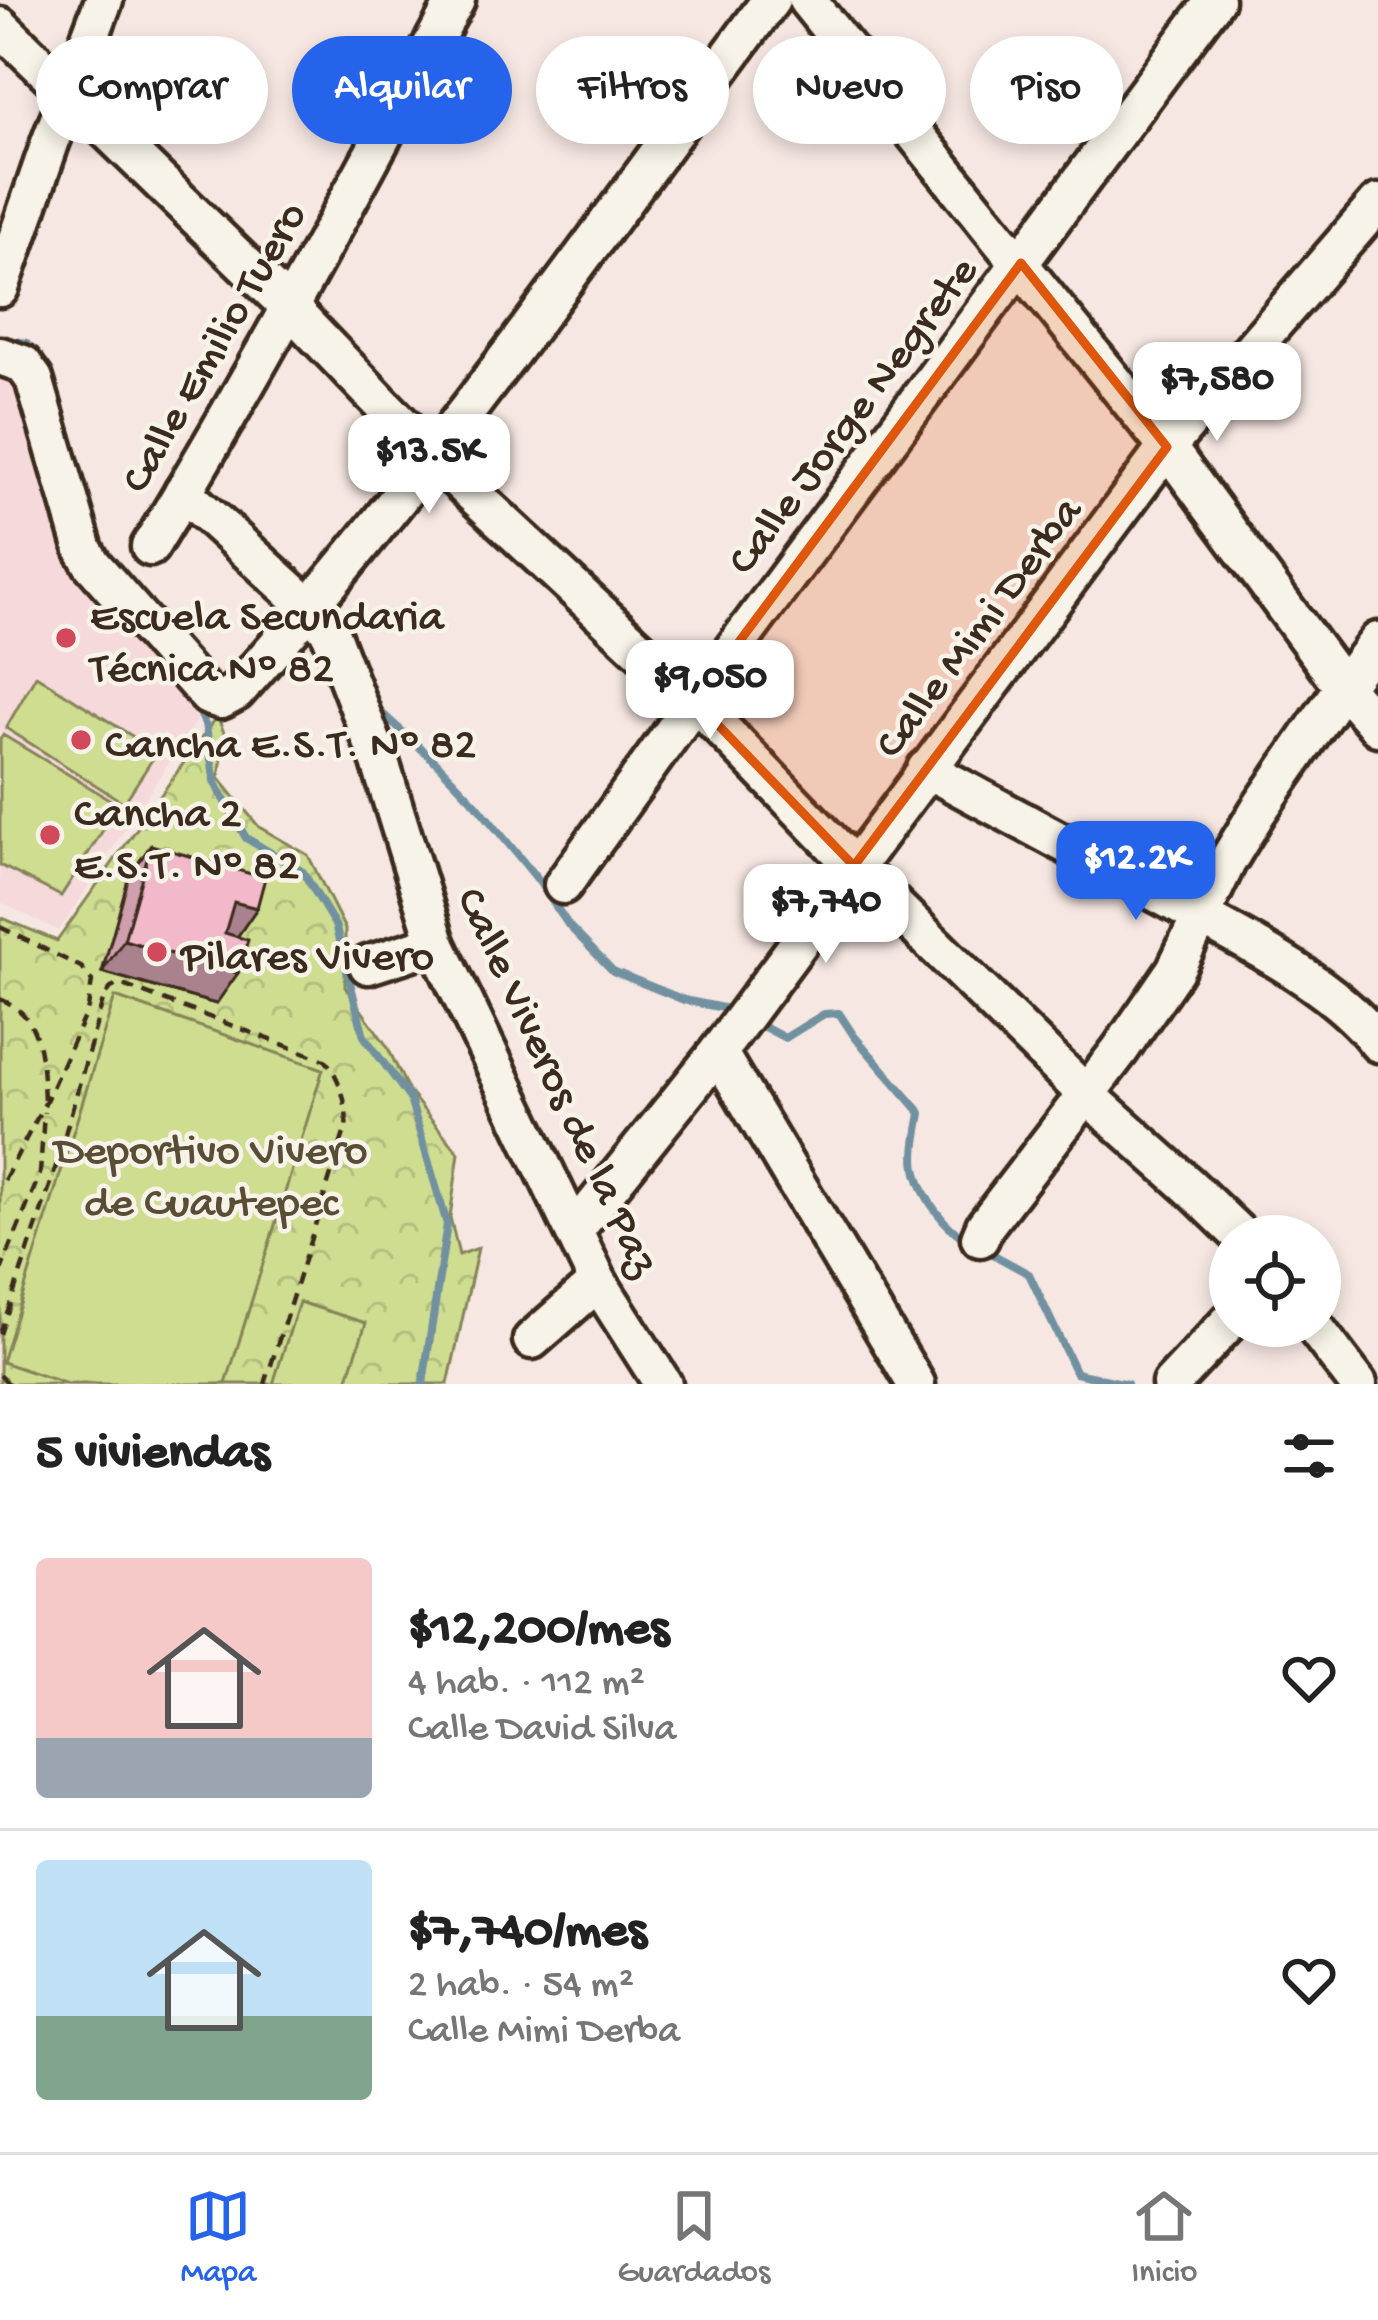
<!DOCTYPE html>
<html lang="es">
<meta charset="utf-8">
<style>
body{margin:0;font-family:"Gochi Hand",sans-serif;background:#f6f6f6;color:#222;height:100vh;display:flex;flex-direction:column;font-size:45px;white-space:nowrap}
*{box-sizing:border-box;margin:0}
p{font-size:39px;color:#767676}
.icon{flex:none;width:66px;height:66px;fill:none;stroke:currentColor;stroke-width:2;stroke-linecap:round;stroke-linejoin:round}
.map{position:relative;height:1384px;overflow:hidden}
.side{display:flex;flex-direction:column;background:#fff;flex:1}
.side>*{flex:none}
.hud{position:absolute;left:36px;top:36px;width:1308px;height:108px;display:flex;gap:24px}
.buttons{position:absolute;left:1209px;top:1215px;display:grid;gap:24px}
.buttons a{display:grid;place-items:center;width:132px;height:132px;border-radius:50%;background:#fff;box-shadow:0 6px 18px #0003;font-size:60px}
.price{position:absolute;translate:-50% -102px;padding:0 27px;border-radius:24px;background:#fff;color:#222;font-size:39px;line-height:78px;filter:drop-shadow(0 3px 6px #0008)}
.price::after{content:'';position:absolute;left:50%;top:72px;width:36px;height:27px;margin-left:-18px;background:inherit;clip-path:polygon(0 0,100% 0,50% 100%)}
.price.on{background:#2563eb;color:#fff}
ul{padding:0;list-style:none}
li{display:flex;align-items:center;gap:36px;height:300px;padding:0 36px}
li+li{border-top:3px solid #e0e0e0}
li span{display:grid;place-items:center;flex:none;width:336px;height:240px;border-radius:12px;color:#555}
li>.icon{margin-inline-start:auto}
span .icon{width:144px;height:144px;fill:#fffc;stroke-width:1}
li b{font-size:51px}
h2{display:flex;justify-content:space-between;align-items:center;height:144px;padding:0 36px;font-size:51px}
.tag{padding:0 42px;border-radius:54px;background:#fff;box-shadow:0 6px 18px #0003;font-size:42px;line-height:108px}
.tag.on{background:#2563eb;color:#fff}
.tab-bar{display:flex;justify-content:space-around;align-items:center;height:168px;border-top:3px solid #e0e0e0;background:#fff;font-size:33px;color:#767676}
.tab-bar a{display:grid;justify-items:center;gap:6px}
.tab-bar .on{color:#2563eb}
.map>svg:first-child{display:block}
</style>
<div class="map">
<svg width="1378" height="1384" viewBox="0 0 1378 1384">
<defs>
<pattern id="park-crowns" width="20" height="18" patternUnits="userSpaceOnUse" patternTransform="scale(3)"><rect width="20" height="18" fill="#cfdd91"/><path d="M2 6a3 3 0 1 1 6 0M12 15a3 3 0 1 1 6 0" fill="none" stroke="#b3be7d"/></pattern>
</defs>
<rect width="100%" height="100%" fill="#f6e7e2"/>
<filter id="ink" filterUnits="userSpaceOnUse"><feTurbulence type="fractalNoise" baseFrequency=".00833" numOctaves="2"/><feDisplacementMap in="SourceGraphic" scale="24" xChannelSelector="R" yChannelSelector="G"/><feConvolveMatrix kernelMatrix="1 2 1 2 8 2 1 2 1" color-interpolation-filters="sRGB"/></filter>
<g filter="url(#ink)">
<!-- built -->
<path fill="#f5d9db" d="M 0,374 L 17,377 L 66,559 L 198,718 L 59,931 L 0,902 Z"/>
<!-- park -->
<path fill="url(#park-crowns)" stroke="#858458" stroke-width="3" d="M 217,716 L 225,735 L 219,778 L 259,827 L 308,855 L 345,929 L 345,987 L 387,1046 L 409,1092 L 459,1153 L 450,1217 L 459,1255 L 478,1248 L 448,1384 L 0,1384 L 0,917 L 57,941 Z"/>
<!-- garden -->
<g fill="#cfdd91" stroke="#858458" stroke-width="3">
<path d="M 36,675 L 157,752 L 124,803 L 6,728 Z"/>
<path d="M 3,735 L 119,805 L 61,896 L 0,865 L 0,739 Z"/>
<path d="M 115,997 L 323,1069 L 226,1384 L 67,1384 L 2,1362 Z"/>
<path d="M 299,1302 L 366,1323 L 346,1384 L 273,1384 Z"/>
</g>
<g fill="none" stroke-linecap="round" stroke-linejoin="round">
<!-- stream -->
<g stroke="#7191a0" stroke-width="8">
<path d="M 0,339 L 27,343 L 34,356"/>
<path d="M 195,701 L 206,727 L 215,783 L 246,838 L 303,872 L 335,925 L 364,1036 L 410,1099 L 447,1224 L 423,1384"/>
<path d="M 375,707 L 437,763 L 477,805 L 538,880 L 569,926 L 613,971 L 684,1000 L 723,1008"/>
<path d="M 764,1027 L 785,1038 L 824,1014 L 839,1013 L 854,1036 L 921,1113 C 918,1132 912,1154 917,1173 C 924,1200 945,1228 970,1242"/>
<path d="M 983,1249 L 1029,1274 L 1076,1373 L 1127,1384"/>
</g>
<!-- minor casing -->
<g stroke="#3b2a1e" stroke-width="45">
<g id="minor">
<path d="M 807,0 L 1167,447 L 1343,687 L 1378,727"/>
<path d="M 0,26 L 290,308 L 431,455 L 695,701 L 854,866 L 1087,1095 L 1189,1186 L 1241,1236"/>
<path d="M 0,288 L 50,143 L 104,0"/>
<path d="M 0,356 L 23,364 L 34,379 L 84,550 L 92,564 L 208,696 L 221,700 L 236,692 C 430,475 598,234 771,0"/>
<path d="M 183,492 L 311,609 L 330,632 L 380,762 L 436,943 L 598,1282 L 663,1384"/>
<path d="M 150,547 C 259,369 357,184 456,0"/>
<path d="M 926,769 C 1004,811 1082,853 1160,895 C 1227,931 1333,981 1378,1043"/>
<path d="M 563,885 L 695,701 L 1215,0"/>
<path d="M 368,965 L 436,943"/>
<path d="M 718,1052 L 916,1384"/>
<path d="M 575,1230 L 718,1052 L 1167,447 L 1378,203"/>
<path d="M 980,1238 L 985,1226 L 1120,1050 L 1175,970 L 1227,862 L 1258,811 L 1343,687 L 1378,641"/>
<path d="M 1314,1326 L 1358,1384"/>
<path d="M 532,1340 L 598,1282"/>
<path d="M 1171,1384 L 1230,1321"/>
</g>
</g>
<!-- path -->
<g stroke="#3b2a1e" stroke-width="4.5" stroke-dasharray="12 9" stroke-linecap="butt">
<path d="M 0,927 L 81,967 L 92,981 L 88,1008 L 44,1105 L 0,1188"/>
<path d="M 0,999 C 43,1015 42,1061 44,1101"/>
<path d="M 0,1273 L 40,1174 L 44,1112"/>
<path d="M 0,1334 L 52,1180 L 104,997 L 111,988 L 120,984 L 325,1060 C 339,1075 349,1107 346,1127 L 265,1384"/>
<path d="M 0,1375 L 9,1384"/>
</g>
<!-- minor -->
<use href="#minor" stroke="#f7f3e8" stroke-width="36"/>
</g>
<!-- wall -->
<path fill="#d09fae" stroke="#3b2a1e" stroke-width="3" d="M 151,845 L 257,908 L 237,937 L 216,1004 L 102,972 L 129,876 Z"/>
<!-- shaded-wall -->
<g fill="#a9828d" stroke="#3b2a1e" stroke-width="3">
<path d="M 234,902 L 257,908 L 235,940 L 212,933 Z"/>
<path d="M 124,940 L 238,973 L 216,1004 L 102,972 Z"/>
</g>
<!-- building -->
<path fill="#f2b9ca" stroke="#3b2a1e" stroke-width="3" d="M 151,845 L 265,878 L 257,908 L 234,902 L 225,933 L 248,940 L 238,973 L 124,940 Z"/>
</g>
<!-- marked area -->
<path fill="#df570d" fill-opacity="0.2" stroke="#df570d" stroke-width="9" stroke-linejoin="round" d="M 1021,263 L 1167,447 L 854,866 L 695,701 Z"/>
<!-- markers -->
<g fill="#d1495b" stroke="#f7f3e8" stroke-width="4.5">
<circle cx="66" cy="638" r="12"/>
<circle cx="81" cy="740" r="12"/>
<circle cx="50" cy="835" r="12"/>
<circle cx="157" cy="952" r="12"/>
</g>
<g text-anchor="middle" stroke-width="9" stroke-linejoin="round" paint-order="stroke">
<!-- street labels -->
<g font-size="45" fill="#3b2a1e" stroke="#f7f3e8">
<text transform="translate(210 345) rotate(-60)" y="16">Calle Emilio Tuero</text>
<text transform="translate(849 413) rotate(-53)" y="16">Calle Jorge Negrete</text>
<text transform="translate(975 625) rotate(-53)" y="16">Calle Mimi Derba</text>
<text transform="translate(561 1080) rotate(65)" y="16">Calle Viveros de la Paz</text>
</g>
<!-- poi labels -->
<g font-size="45" fill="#3b2a1e" stroke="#f7f3e8" text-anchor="start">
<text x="90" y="628">Escuela Secundaria<tspan x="90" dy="52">Técnica Nº 82</tspan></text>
<text x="105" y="756">Cancha E.S.T. Nº 82</text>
<text x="74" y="825">Cancha 2<tspan x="74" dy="52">E.S.T. Nº 82</tspan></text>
<text x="181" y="968">Pilares Vivero</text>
</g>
<!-- park labels -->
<g font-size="45" fill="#594e35" stroke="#f7f3e8">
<text x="211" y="1162">Deportivo Vivero<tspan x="211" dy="52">de Cuautepec</tspan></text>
</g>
</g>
</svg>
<div class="buttons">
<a><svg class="icon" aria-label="locate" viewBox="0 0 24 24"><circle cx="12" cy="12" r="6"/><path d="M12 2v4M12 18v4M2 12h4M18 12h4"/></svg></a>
</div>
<b class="price" style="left:1217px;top:444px">$7,580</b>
<b class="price" style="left:429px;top:516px">$13.5K</b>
<b class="price" style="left:710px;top:742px">$9,050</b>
<b class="price on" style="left:1136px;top:923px">$12.2K</b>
<b class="price" style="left:826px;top:966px">$7,740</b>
<div class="hud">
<a class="tag">Comprar</a>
<a class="tag on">Alquilar</a>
<a class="tag">Filtros</a>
<a class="tag">Nuevo</a>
<a class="tag">Piso</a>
</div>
</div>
<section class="side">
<h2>5 viviendas<svg class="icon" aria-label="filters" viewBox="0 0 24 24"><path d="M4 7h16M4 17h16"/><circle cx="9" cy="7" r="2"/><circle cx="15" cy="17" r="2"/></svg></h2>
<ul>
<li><span style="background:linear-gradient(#f6c9c9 75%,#9aa5b1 0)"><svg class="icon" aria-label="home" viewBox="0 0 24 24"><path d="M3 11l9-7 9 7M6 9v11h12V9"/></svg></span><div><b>$12,200/mes</b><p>4 hab. · 112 m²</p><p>Calle David Silva</p></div><svg class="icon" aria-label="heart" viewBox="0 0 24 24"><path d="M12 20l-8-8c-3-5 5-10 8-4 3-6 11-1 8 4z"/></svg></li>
<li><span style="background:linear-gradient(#bfe0f5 65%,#7fa58c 0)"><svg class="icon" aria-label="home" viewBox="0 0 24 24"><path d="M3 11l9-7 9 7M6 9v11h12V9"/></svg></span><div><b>$7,740/mes</b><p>2 hab. · 54 m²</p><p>Calle Mimi Derba</p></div><svg class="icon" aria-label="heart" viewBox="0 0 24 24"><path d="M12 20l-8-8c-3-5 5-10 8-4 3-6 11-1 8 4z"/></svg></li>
</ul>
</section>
<nav class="tab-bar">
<a class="on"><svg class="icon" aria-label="map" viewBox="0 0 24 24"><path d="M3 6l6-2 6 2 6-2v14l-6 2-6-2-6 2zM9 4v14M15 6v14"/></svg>Mapa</a>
<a><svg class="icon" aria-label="saved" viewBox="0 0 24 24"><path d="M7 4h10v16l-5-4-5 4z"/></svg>Guardados</a>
<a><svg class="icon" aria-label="home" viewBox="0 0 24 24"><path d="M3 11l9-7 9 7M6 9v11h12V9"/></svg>Inicio</a>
</nav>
